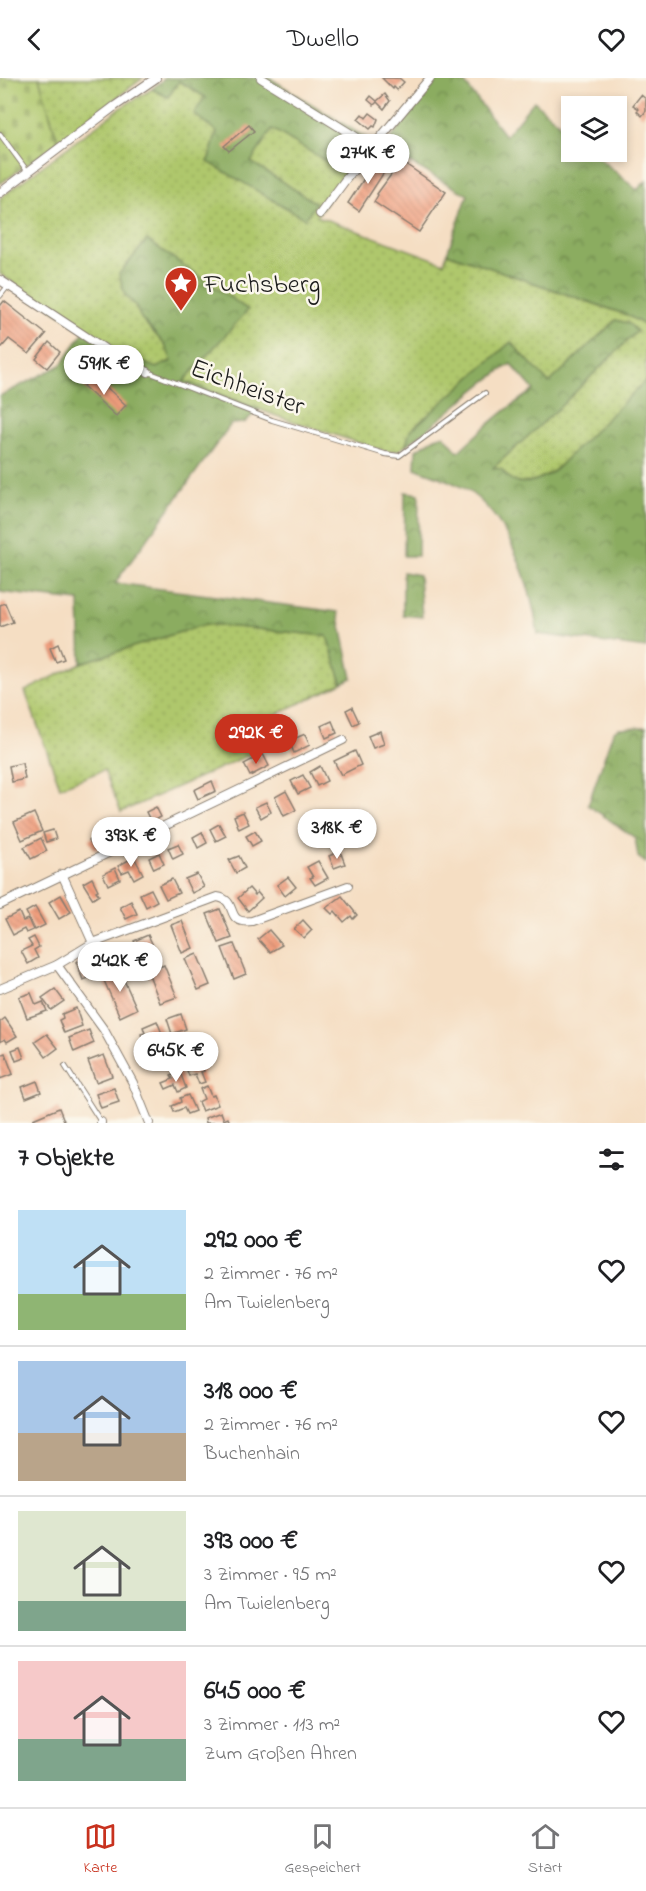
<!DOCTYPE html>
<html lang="de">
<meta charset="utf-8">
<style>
body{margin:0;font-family:"Indie Flower",sans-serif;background:#f2f2f2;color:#202124;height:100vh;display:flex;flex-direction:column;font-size:22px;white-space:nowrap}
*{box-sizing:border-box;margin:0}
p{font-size:20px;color:#757577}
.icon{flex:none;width:33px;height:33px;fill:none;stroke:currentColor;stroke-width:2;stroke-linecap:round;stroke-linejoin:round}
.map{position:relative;height:1045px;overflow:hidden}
.side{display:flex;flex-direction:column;background:#fff;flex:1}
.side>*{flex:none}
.controls{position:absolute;left:561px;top:18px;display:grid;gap:12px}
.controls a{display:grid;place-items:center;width:66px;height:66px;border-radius:0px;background:#fff;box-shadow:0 3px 9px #0003;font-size:30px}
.price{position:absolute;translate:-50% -51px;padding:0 14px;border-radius:21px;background:#fff;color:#222;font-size:20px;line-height:39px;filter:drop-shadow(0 2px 3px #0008)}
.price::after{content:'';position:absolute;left:50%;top:36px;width:18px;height:14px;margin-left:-9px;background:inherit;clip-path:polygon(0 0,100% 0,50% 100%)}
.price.on{background:#c8321e;color:#fff}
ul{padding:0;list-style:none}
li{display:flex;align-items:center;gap:18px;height:150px;padding:0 18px}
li+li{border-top:2px solid #e0e0e0}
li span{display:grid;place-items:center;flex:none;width:168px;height:120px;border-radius:0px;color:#555}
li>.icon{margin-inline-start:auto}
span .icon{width:72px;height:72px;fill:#fffc;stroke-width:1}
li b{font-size:26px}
h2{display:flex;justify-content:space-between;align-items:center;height:72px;padding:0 18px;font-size:26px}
header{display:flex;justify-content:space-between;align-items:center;height:78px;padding:0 18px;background:#fff;font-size:27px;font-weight:600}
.menu{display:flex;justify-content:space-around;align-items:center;height:84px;border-top:2px solid #e0e0e0;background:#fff;font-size:16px;color:#757577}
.menu a{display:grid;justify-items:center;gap:3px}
.menu .on{color:#c8321e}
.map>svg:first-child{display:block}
</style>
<header><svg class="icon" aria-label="back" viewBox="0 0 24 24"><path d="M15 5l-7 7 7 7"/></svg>Dwello<svg class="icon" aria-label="heart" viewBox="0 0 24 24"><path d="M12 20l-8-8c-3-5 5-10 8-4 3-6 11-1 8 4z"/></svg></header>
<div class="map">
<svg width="646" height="1045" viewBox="0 0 646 1045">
<defs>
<pattern id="grass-dots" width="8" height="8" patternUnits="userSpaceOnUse" patternTransform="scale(1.5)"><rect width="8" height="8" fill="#afc76c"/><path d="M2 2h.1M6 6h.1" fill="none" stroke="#96aa5d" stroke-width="1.8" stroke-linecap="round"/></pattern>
<pattern id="forest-crowns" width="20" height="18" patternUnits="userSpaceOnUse" patternTransform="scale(1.5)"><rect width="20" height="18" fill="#8bac60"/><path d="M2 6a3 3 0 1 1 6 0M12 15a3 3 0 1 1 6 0" fill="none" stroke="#718b4e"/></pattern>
<pattern id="cemetery-stones" width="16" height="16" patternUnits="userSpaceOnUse" patternTransform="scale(1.5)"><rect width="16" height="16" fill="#afc76c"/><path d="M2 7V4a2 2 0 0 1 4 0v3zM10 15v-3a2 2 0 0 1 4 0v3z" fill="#96aa5d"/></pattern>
<pattern id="building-back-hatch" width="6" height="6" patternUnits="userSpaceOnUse" patternTransform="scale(1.5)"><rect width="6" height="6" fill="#ef9d7d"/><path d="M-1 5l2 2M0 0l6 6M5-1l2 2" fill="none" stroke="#cc876b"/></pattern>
</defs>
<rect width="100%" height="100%" fill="#fbf7ec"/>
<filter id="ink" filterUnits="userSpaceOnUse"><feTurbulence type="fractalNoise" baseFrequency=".0167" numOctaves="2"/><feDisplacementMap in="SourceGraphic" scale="12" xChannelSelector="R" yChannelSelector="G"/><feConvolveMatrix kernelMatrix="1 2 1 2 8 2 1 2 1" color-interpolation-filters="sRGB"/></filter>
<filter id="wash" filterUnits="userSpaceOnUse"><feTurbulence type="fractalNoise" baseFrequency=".008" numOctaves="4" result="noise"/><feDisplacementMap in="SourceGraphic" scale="24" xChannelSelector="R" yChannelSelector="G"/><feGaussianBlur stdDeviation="1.35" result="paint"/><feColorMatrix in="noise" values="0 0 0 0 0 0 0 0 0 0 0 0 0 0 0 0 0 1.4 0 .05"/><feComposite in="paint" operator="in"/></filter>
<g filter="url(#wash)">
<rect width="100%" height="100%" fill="#f5dec3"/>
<!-- grass -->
<g fill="url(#grass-dots)" stroke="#667244" stroke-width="1.5">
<path d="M 39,0 L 143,0 L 58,64 Z"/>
<path d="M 179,3 L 205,19 L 217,54 L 208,83 L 315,125 L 250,84 L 272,50 L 346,95 L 317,138 L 444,185 L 447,175 L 627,237 L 646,248 L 646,302 L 554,393 C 543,400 525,409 512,402 C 508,400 504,394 501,391 L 493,390 L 559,330 L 637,253 L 616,242 L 549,305 L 511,264 L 410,353 L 406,367 L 398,373 L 384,373 L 277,338 L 183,303 L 248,232 L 147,162 L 120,196 L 125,217 L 135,227 L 141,240 L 165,267 L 172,282 L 156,290 L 116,273 L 0,196 L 0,120 L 120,30 L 152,11 L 168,19 Z"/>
<path d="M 206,546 L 327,558 L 342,605 L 252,648 L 258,673 L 121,734 L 104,692 L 60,709 L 25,613 L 81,585 Z"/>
</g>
<!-- forest -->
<g fill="url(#forest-crowns)" stroke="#54643e" stroke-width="1.5">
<path d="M 165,0 L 270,0 L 371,63 L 346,95 L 272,51 L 251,84 L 316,125 L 305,141 L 208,84 L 217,54 L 194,36 L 205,19 L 179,3 L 168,19 L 152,11 Z"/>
<path d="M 439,0 L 461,0 L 505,58 L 534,23 L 571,56 L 572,74 L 592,74 L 637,112 L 646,103 L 646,248 L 627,237 L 447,175 L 468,117 L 383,70 Z"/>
<path d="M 147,162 L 248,232 L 184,303 L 259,331 L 244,345 L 231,346 L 115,505 L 338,534 L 352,600 L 342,605 L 327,558 L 206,546 L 81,585 L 79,523 L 0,514 L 0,318 L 61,287 L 85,252 L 116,273 L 156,290 L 172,283 L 165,267 L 141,240 L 135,227 L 125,217 L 119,196 Z"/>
<path d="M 616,242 L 628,245 L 637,253 L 559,330 L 493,390 L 501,391 C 504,394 508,400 512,402 C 525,409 543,400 554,393 L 646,302 L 646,570 L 538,556 C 531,508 511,443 470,414 C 454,403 432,397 415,390 L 416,372 L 435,360 L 444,357 L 458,374 C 482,351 506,330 534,312 L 511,286 C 473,309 443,342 406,367 L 410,353 L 511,264 L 549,305 Z"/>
<path d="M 405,414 L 419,416 L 418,478 L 404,478 Z"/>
<path d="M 403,494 L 419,497 L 422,539 L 403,537 Z"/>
<path d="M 646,649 L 646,785 L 638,779 L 635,760 L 588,727 L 613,654 L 618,650 Z"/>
</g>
<!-- cemetery -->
<path fill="url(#cemetery-stones)" stroke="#667244" stroke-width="1.5" d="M 0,0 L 39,0 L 58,64 L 0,106 Z"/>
<g id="blocks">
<!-- building -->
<g fill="url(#building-back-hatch)">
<path d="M 382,0 L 399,0 L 404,4 L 397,12 L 394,9 L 393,11 Z"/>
<path d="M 385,16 L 390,23 L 384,31 L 377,24 L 374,27 L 368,22 L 371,18 L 377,23 Z"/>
<path d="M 641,17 L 646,21 L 646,33 L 642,38 L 637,33 L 639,31 L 633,27 Z"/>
<path d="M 370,35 L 378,41 L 375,49 L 373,48 L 370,51 L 358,41 L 362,36 L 366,40 Z"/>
<path d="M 249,47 L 254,53 L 229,73 L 224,68 Z"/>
<path d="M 377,81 L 388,88 L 359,133 L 348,125 Z"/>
<path d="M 401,83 L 446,114 L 419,154 L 374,124 L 378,117 L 377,116 Z"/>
<path d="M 4,223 L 46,256 L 29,276 L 9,261 L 2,269 L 0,268 L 0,228 Z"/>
<path d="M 49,264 L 60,274 L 47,290 L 36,281 Z"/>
<path d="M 93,297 L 126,327 L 116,338 L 83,308 Z"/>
<path d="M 5,525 L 13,544 L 0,549 L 0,527 Z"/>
<path d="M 58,566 L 64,581 L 56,584 L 50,570 Z"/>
<path d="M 352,629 L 359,644 L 353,647 L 346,632 Z"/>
<path d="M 332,643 L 337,655 L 326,660 L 321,648 Z"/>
<path d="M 380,653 L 384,666 L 373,670 L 368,658 Z"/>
<path d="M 305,656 L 310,667 L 294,675 L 289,663 Z"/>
<path d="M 355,673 L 361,687 L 341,697 L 334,683 Z"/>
<path d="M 263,676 L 269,688 L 250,698 L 244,686 Z"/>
<path d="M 22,685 L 25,701 L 12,704 L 9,688 Z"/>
<path d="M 320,688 L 327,703 L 317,708 L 310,694 Z"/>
<path d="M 303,697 L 310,710 L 298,716 L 291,703 Z"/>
<path d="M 212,703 L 216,713 L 198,721 L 194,712 Z"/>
<path d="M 286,713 L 296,732 L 284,738 L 275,719 Z"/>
<path d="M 266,724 L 271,734 L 261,740 L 255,729 Z"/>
<path d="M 156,729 L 161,739 L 151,744 L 146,734 Z"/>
<path d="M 243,734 L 249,746 L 239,751 L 234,738 Z"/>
<path d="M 34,735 L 42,753 L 22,762 L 14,744 Z"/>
<path d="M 325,740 L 331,754 L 318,760 L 311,746 Z"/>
<path d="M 219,746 L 226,758 L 216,763 L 210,751 Z"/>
<path d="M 53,752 L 56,761 L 46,764 L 43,755 Z"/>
<path d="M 106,752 L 112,763 L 94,771 L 89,762 Z"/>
<path d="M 255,753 L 261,763 L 252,768 L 246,758 Z"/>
<path d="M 202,754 L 207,765 L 198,770 L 193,759 Z"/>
<path d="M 41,760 L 47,773 L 31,781 L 24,769 Z"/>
<path d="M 178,766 L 183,776 L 173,781 L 168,770 Z"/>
<path d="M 340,773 L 345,786 L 334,790 L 329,778 Z"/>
<path d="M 159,775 L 164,786 L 154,791 L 149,780 Z"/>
<path d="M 239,778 L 245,790 L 236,795 L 229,782 Z"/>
<path d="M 134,779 L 143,796 L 134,801 L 129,792 L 122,795 L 118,788 Z"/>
<path d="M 318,783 L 328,800 L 315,807 L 310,800 L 313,799 L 307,789 Z"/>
<path d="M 115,790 L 120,801 L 108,807 L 103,796 Z"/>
<path d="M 197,796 L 204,809 L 192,815 L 185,801 Z"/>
<path d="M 288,799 L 296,809 L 285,818 L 277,807 Z"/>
<path d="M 92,800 L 98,812 L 96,813 L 99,817 L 93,821 L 83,805 Z"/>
<path d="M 172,801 L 179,815 L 166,821 L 159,807 Z"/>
<path d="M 249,810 L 255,817 L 257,814 L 262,820 L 248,833 L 238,820 Z"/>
<path d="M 151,811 L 157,823 L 146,829 L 140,816 Z"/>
<path d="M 61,817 L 71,834 L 59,841 L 49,824 Z"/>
<path d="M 342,818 L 357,837 L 353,841 L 351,838 L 344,844 L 335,833 L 332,836 L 326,830 Z"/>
<path d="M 131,823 L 137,836 L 126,841 L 120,829 Z"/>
<path d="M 35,829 L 45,847 L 35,852 L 26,834 Z"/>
<path d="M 220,831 L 232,860 L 219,865 L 207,836 Z"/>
<path d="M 19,834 L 23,843 L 28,841 L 33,852 L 26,855 L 24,851 L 13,857 L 5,841 Z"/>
<path d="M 303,842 L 312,852 L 304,860 L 294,851 Z"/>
<path d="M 182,843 L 193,870 L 182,875 L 171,847 Z"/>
<path d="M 269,852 L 282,867 L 270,874 L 258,861 Z"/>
<path d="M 148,857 L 160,882 L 145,888 L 134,863 Z"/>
<path d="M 34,859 L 39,869 L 34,872 L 38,880 L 28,886 L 21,873 L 32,868 L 28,862 Z"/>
<path d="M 234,866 L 246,896 L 234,901 L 222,870 Z"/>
<path d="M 105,869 L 113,888 L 98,893 L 91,875 Z"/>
<path d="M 197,876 L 210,907 L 198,912 L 185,881 Z"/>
<path d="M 83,881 L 91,899 L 83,902 L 76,884 Z"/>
<path d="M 164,887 L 177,919 L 160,925 L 148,894 Z"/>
<path d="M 119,891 L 137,931 L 120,939 L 102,898 Z"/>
<path d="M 55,911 L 64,923 L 51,932 L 42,920 Z"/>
<path d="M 31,915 L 36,927 L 43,924 L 47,933 L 27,940 L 19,919 Z"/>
<path d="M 76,930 L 82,948 L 64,955 L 59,942 L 63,940 L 62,936 Z"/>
<path d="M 181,936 L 186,951 L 172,956 L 167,941 Z"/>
<path d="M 5,940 L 17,958 L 7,964 L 5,961 L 0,964 L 0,944 Z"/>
<path d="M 157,943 L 163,958 L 144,966 L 141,956 L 145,955 L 143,949 Z"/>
<path d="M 89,952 L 94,965 L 74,974 L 69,960 Z"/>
<path d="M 47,956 L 58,970 L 46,979 L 35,964 Z"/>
<path d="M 191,961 L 197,976 L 183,981 L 177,966 Z"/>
<path d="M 169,965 L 177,983 L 160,990 L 155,979 L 160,976 L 158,970 Z"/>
<path d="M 20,969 L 24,980 L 16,983 L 12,972 Z"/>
<path d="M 5,975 L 13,996 L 0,1001 L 0,977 Z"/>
<path d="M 104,977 L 112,998 L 96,1004 L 88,983 Z"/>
<path d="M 201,984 L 204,993 L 201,994 L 205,1004 L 199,1006 L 195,996 L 189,998 L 186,990 Z"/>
<path d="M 180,994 L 186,1010 L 178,1014 L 175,1007 L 166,1011 L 163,1005 L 173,1001 L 171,998 Z"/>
<path d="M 37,1003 L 41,1014 L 26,1020 L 22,1009 Z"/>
<path d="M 207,1008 L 211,1018 L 214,1017 L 218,1027 L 202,1033 L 198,1024 L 204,1021 L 200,1011 Z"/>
<path d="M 114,1010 L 119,1024 L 101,1030 L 96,1016 Z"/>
<path d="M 188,1017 L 195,1033 L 187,1036 L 184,1030 L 174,1034 L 172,1028 L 181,1024 L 180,1020 Z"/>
<path d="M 59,1030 L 65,1045 L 35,1045 L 33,1041 Z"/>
<path d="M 221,1034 L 224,1042 L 228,1040 L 230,1045 L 206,1045 L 205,1040 Z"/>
</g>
</g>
</g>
<g filter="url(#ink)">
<use href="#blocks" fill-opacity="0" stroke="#887d70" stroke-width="1.5"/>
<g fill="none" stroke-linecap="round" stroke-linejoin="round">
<!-- service casing -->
<g stroke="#887d70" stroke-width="6">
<g id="service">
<path d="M 0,56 L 28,94"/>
<path d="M 0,218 L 8,208"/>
<path d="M 148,294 L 272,342 L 385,376 L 399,378 L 485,315"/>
<path d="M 65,988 L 101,1044"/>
</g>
</g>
<!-- minor casing -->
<g stroke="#887d70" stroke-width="10">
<g id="minor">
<path d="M 261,0 L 372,69"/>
<path d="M 0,115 L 115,28 L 156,0"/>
<path d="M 320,136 L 346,101 L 430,0"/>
<path d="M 0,202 L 117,279 L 148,294"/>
<path d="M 62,796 L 93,865"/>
<path d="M 0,827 L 343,662"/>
<path d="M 57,887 L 104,952 L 133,1005 L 149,1045"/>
<path d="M 0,911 L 57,887 L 93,865 L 217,819 C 240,822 223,847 252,843 L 348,808"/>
<path d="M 101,1044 L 101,1045"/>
</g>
</g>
<!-- service -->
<use href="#service" stroke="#fff" stroke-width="4"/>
<!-- minor -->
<use href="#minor" stroke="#fff" stroke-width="8"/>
</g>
</g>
<!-- icons -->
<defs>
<g id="sight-pin" transform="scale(1.725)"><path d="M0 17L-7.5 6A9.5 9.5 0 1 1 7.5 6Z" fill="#c8321e" stroke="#fbf7ec"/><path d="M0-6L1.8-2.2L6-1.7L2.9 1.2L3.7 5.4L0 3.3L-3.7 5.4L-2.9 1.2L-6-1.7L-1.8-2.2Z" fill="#fff"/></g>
</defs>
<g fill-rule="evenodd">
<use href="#sight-pin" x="181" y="205"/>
</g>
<g text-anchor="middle" stroke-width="5" stroke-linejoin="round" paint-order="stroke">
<!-- poi labels -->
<g font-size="27" fill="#1c1c1c" stroke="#fbf7ec" text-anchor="start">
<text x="204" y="214">Fuchsberg</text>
</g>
<!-- street labels -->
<g font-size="27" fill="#1c1c1c" stroke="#fbf7ec">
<text transform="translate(248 308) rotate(20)" y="9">Eichheister</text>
</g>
</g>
</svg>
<div class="controls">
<a><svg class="icon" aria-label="layers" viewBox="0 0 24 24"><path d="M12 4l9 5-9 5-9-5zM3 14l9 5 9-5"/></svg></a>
</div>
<b class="price" style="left:368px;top:107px">274K €</b>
<b class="price" style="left:104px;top:318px">591K €</b>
<b class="price on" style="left:256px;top:687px">292K €</b>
<b class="price" style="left:337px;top:782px">318K €</b>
<b class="price" style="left:131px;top:790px">393K €</b>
<b class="price" style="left:120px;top:915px">242K €</b>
<b class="price" style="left:176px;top:1005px">645K €</b>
</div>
<section class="side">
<h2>7 Objekte<svg class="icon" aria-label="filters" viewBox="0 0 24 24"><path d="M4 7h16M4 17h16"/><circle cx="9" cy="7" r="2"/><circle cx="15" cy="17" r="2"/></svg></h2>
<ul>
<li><span style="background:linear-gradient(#bfe0f5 70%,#8fb573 0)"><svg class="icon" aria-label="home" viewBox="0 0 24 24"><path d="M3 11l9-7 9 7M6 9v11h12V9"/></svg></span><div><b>292 000 €</b><p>2 Zimmer · 76 m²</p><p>Am Twielenberg</p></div><svg class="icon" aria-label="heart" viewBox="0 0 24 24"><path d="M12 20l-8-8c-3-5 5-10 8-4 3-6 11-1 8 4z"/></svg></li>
<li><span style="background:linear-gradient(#a9c7e8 60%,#b9a48a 0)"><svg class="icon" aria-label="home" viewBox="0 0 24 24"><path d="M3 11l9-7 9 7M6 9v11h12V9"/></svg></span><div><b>318 000 €</b><p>2 Zimmer · 76 m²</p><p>Buchenhain</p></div><svg class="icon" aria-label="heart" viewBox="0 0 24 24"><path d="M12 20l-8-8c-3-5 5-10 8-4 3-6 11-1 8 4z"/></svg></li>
<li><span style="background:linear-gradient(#dfe7d0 75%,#7fa58c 0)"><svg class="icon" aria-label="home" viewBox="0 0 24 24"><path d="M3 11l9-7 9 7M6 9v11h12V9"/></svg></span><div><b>393 000 €</b><p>3 Zimmer · 95 m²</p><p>Am Twielenberg</p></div><svg class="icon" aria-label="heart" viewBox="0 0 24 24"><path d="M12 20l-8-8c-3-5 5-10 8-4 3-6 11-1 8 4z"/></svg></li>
<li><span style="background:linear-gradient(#f6c9c9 65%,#7fa58c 0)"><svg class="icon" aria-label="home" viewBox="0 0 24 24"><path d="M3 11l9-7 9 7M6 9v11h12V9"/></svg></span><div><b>645 000 €</b><p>3 Zimmer · 113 m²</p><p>Zum Großen Ahren</p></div><svg class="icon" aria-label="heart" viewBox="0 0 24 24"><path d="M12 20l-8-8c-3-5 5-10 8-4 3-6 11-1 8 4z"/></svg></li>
</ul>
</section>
<nav class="menu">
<a class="on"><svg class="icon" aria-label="map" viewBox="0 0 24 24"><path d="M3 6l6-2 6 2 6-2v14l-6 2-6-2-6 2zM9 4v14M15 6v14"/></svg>Karte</a>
<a><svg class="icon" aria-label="saved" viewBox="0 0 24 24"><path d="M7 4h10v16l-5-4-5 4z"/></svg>Gespeichert</a>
<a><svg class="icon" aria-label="home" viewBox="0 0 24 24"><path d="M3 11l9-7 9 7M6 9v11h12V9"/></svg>Start</a>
</nav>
